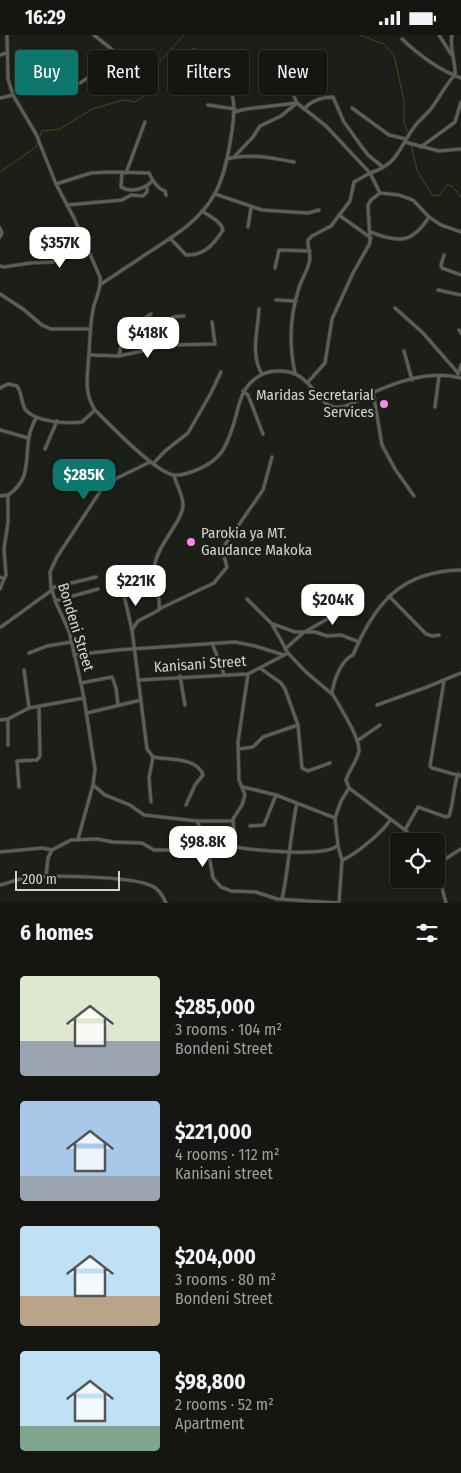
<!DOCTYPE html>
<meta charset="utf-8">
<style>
body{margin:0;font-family:"Fira Sans Condensed",sans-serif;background:#222320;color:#f1f3f6;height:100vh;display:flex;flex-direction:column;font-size:19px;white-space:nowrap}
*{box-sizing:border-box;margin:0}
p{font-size:16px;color:#9d9f9f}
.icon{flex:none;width:28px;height:28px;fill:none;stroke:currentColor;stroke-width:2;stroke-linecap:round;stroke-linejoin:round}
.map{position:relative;height:868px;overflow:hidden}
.details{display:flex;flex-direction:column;background:#151612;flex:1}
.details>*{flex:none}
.banner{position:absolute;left:15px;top:15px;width:431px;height:45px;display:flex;gap:10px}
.tools{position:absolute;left:390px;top:798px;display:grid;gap:10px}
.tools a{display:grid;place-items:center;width:55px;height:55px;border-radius:5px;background:#151612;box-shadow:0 1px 4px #0004,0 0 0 1px #343532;font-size:25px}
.scale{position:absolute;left:15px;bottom:12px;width:105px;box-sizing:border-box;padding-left:5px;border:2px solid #d3d4d0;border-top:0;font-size:14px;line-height:18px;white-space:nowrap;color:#d3d4d0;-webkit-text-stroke:4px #1c1e18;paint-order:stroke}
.price{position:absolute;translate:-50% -42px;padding:0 11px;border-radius:10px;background:#fff;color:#222;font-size:16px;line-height:32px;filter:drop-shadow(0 1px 2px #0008)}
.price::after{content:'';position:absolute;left:50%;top:30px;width:15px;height:11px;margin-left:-8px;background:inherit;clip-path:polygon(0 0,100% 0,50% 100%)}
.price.selected{background:#0f766e;color:#fff}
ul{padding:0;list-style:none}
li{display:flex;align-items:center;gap:15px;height:125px;padding:0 20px}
li span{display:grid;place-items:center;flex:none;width:140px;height:100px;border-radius:5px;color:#555}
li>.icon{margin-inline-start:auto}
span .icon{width:60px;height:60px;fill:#fffc;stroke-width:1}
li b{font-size:21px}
h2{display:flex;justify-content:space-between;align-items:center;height:60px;padding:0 20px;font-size:21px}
.pill{padding:0 18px;border-radius:5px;background:#151612;box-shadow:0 1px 4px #0004,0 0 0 1px #343532;font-size:18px;line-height:45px}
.pill.selected{background:#0f766e;color:#fff}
.status{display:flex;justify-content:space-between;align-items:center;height:35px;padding:0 25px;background:#151612;direction:ltr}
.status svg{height:14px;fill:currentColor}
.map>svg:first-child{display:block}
</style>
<div class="status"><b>16:29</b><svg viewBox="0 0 49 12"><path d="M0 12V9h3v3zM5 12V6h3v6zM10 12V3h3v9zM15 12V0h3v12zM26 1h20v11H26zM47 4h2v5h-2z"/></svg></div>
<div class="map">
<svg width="461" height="868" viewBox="0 0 461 868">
<rect width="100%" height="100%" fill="#1c1e18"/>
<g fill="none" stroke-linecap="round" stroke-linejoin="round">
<!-- stream -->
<g stroke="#424d19" stroke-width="1">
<path d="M 360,0 L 384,9 L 394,20 L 404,66 L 404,88 L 408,97"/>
<path d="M 39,103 L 42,96 L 60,94 L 92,74 L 124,65 L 135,67 L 151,56 L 151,36 L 184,0"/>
<path d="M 411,110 L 417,135 L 432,160 L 439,161 L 447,150 L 452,151 L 461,162"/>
<path d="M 0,137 L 36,112 L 38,107"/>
</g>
<!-- street casing -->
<g stroke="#383935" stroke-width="4.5">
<g id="street">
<path d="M 7,0 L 8,44 L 13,60 L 36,99 L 56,149 L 74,183 L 100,242 C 102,254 95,263 93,275 C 90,290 90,304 89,318 C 88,339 83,357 95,375 C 110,390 154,436 173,440 C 181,441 192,437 199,434 C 221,424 226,413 233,391 C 240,370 239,352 261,340 C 266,337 273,336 279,336 C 311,335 317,370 334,372 C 347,374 361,363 372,358 C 398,346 433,335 461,343"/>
<path d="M 439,0 L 451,19"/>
<path d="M 402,4 C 419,20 439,35 461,43"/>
<path d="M 0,20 L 6,18"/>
<path d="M 80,48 C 91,41 99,34 111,35 L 118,26 L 115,17 L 94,0"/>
<path d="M 0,63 L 13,60"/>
<path d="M 208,70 L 235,74"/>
<path d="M 352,73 L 389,100 L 406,104"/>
<path d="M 304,74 C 312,65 322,62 333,62 L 344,87 L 359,108 L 368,120 L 383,132"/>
<path d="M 234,77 L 246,74 L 297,68 L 326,91 L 370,138 C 397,129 398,116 412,95 C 417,87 424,82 430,75 C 439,64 445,50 455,40 C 456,26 449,15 452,0"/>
<path d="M 405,107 L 439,116 L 461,114"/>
<path d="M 421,112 L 455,87 L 461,67"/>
<path d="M 234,122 L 253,102 L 260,91 L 281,81 L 297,68 L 275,18"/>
<path d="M 227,124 C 249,118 272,123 294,127"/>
<path d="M 122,137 L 121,152 C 131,158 145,154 152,146"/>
<path d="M 126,138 L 145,87"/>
<path d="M 56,149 L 91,138 L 110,137 L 149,138 C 152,145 158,154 165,156 L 166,160"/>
<path d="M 215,159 L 262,175 L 308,178 L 319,175"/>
<path d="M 67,170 L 122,165 L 131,160 L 143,161 L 147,157 L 147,151"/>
<path d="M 339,180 L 371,203"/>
<path d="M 248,192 L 251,173"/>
<path d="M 0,193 L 2,198 L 0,202"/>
<path d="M 370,197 C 399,207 411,210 429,182"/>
<path d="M 170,203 L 186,220 C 204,221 214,209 223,195 C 221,186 209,181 202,176"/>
<path d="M 444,220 L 441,230 L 442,233 L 461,240"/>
<path d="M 0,231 L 4,232 L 30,228 L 53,227 L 59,213 L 63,210 L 84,207"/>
<path d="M 275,233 L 279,215 L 310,216"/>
<path d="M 101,249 C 112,242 122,235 133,228 C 161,208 197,191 214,160 C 224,143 228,121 231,102 C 239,55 231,43 194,15"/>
<path d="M 438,255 L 461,260"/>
<path d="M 0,259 L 23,274 L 42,290 L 51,294 L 90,294"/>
<path d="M 276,265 L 296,266"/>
<path d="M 395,273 L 423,298 L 458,338"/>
<path d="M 259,274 C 258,296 250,319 262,339"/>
<path d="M 459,295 L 461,298"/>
<path d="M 169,310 L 215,309 L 212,287"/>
<path d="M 404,316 L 412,345"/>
<path d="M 89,320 L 119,321 L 169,310 L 169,294 L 173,282 L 184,281"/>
<path d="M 119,321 L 123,300 L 126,293 L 137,288 L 151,279"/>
<path d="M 295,338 C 289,310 290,280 299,253 C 301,245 307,237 309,228 C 312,220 307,213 308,205 L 312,201 L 331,191 L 350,166 L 354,147 L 370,138 L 380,158"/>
<path d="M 458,339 L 461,330"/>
<path d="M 308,347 L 325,328 L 332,284 L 353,238 L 370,208 L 368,170 L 371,165 L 380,158 L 399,160 L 413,165 L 429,182 L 441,190 L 461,197"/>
<path d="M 0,353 L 8,349 L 17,351 C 22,358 21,367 25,374 C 34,387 67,389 82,387 L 95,375"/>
<path d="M 243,356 L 248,360 L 263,399"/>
<path d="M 373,357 L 382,410 L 395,434 L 414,461"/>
<path d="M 435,372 L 439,341"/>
<path d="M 0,395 L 28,403"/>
<path d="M 45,414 L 57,386"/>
<path d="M 153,429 L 165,416 L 188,398 L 211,358 L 221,337"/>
<path d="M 0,461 L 8,460"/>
<path d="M 0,542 L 4,544 L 6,540 L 4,514 L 8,487 L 8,460 C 31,445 25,425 29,402 C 30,395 33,389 36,383"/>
<path d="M 122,552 L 132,595"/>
<path d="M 51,553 L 96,542"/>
<path d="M 0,554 L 4,544"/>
<path d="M 389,561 L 426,599 L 433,601 L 439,600"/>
<path d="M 247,564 L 272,589 L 288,618 L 306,637 L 332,659"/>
<path d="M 55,566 L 98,554"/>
<path d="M 159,574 L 214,548 L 227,532 L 222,514 L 263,455 L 272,422"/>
<path d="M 273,589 L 295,597 L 315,597 L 327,601 L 341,600 L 359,607"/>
<path d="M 1,592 L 52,555"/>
<path d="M 212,608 L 224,639"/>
<path d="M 285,614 L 303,598 L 334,580"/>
<path d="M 29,618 L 47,611 L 71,607"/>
<path d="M 74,620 L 117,615 L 235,607 L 255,611 L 284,620"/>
<path d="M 260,633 L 281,648 L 285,654 L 298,690 L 302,733 L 308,736 L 330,728"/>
<path d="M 24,635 L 29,673"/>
<path d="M 248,639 L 238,707 L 239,745 L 245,760 L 242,770 L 233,784 L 235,812 C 253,815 327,823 338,810 L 335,783 L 341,766 L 349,753 L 346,745 C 349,735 357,726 359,716 C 360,702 339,671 332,658 C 334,645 341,625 353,620 C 375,568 401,536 461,535"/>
<path d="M 180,641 L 185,670"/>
<path d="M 139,645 L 248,639 L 288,618"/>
<path d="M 444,646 L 430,731 L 432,733 L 461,741"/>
<path d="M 81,648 L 112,642 L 116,653 L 118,670"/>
<path d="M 377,670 L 427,652 L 461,638"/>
<path d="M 87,678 L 141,665"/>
<path d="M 0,685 L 8,684 L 29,673 L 84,663"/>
<path d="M 357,706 L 380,690"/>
<path d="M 8,710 L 8,684"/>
<path d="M 239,714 L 253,712 L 263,702 L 298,690"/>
<path d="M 153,722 C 168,725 197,722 203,740 L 195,750 L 186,770"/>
<path d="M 93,750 L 105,760 L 130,770 L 144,780 L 197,786 L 207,808 L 213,843 L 221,852 L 231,856 L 256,857 L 277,864 L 339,868"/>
<path d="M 19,752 L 17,726 L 37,725 L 40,721 L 39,672"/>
<path d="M 243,752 L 276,760 L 335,783"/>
<path d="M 349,753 L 405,795 L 415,806"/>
<path d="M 151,767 L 149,743 L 153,722 L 147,714 L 132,595 L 138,586 L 159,575 C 162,562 151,545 155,529 C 158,509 183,486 183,470 C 183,459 176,450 174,440"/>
<path d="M 198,786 L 232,786"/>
<path d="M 250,791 L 264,790 L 276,760"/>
<path d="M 405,795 L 418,772 L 446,782 L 449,781 C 454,767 453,753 458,739"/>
<path d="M 78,804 L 93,750 L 95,734 L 84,663 L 78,635 L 69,596 L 57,570 L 51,553 L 50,537 L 57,522 L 105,449 L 150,427"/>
<path d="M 338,811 L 342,825 L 339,868"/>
<path d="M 0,817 L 42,813 L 52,815"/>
<path d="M 342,825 C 354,821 384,796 390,785"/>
<path d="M 46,842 L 48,823 L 52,815 L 71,805 L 97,804 L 113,807 L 142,808 L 154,815 L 167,815 L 210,820"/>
<path d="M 433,844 L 441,849 L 446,868"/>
<path d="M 439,847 L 437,829 L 461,814"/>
<path d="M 0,850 C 9,848 17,844 26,843 C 49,840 132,841 152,851 C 159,854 163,861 166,868"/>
<path d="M 282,864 C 289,833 290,800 297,768"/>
</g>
</g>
<!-- street -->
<use href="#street" stroke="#5c5f57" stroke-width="3"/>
</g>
<!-- markers -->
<g fill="#f788ec" stroke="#1c1e18" stroke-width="2">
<circle cx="384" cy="369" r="5"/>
<circle cx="191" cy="507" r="5"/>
</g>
<g text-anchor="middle" stroke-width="4.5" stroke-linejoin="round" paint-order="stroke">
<!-- poi labels -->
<g font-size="15" fill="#d3d4d0" stroke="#1c1e18" text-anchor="end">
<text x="374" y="365">Maridas Secretarial<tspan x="374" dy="17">Services</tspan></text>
<text x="201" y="503" text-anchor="start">Parokia ya MT.<tspan x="201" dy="17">Gaudance Makoka</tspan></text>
</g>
<!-- street labels -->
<g font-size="15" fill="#d3d4d0" stroke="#1c1e18">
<text transform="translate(76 592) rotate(73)" y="5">Bondeni Street</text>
<text transform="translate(200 629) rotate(-4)" y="5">Kanisani Street</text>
</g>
</g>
</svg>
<div class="tools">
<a><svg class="icon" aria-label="locate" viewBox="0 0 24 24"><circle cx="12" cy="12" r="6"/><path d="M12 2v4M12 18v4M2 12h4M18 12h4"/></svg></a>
</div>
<div class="scale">200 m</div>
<b class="price" style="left:60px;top:234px">$357K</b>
<b class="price" style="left:148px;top:324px">$418K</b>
<b class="price selected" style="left:84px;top:466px">$285K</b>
<b class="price" style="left:136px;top:572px">$221K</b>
<b class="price" style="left:333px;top:591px">$204K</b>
<b class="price" style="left:203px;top:833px">$98.8K</b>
<div class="banner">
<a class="pill selected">Buy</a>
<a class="pill">Rent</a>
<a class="pill">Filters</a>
<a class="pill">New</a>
</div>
</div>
<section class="details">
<h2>6 homes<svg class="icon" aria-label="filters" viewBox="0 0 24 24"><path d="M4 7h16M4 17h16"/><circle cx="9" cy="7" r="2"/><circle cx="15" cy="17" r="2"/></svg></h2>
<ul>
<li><span style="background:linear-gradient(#dfe7d0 65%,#9aa5b1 0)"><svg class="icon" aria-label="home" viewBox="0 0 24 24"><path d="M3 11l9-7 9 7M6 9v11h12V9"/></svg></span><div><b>$285,000</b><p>3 rooms · 104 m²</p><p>Bondeni Street</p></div></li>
<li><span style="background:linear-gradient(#a9c7e8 75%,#9aa5b1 0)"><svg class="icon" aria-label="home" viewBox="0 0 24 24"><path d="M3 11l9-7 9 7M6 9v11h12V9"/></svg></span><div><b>$221,000</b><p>4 rooms · 112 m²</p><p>Kanisani street</p></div></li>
<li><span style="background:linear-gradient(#bfe0f5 70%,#b9a48a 0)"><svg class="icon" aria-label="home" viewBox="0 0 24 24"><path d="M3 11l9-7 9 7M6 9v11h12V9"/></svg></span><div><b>$204,000</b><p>3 rooms · 80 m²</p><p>Bondeni Street</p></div></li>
<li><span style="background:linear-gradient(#bfe0f5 75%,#7fa58c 0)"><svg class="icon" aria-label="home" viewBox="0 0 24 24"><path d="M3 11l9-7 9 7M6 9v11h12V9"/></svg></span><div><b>$98,800</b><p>2 rooms · 52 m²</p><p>Apartment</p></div></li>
</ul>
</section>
